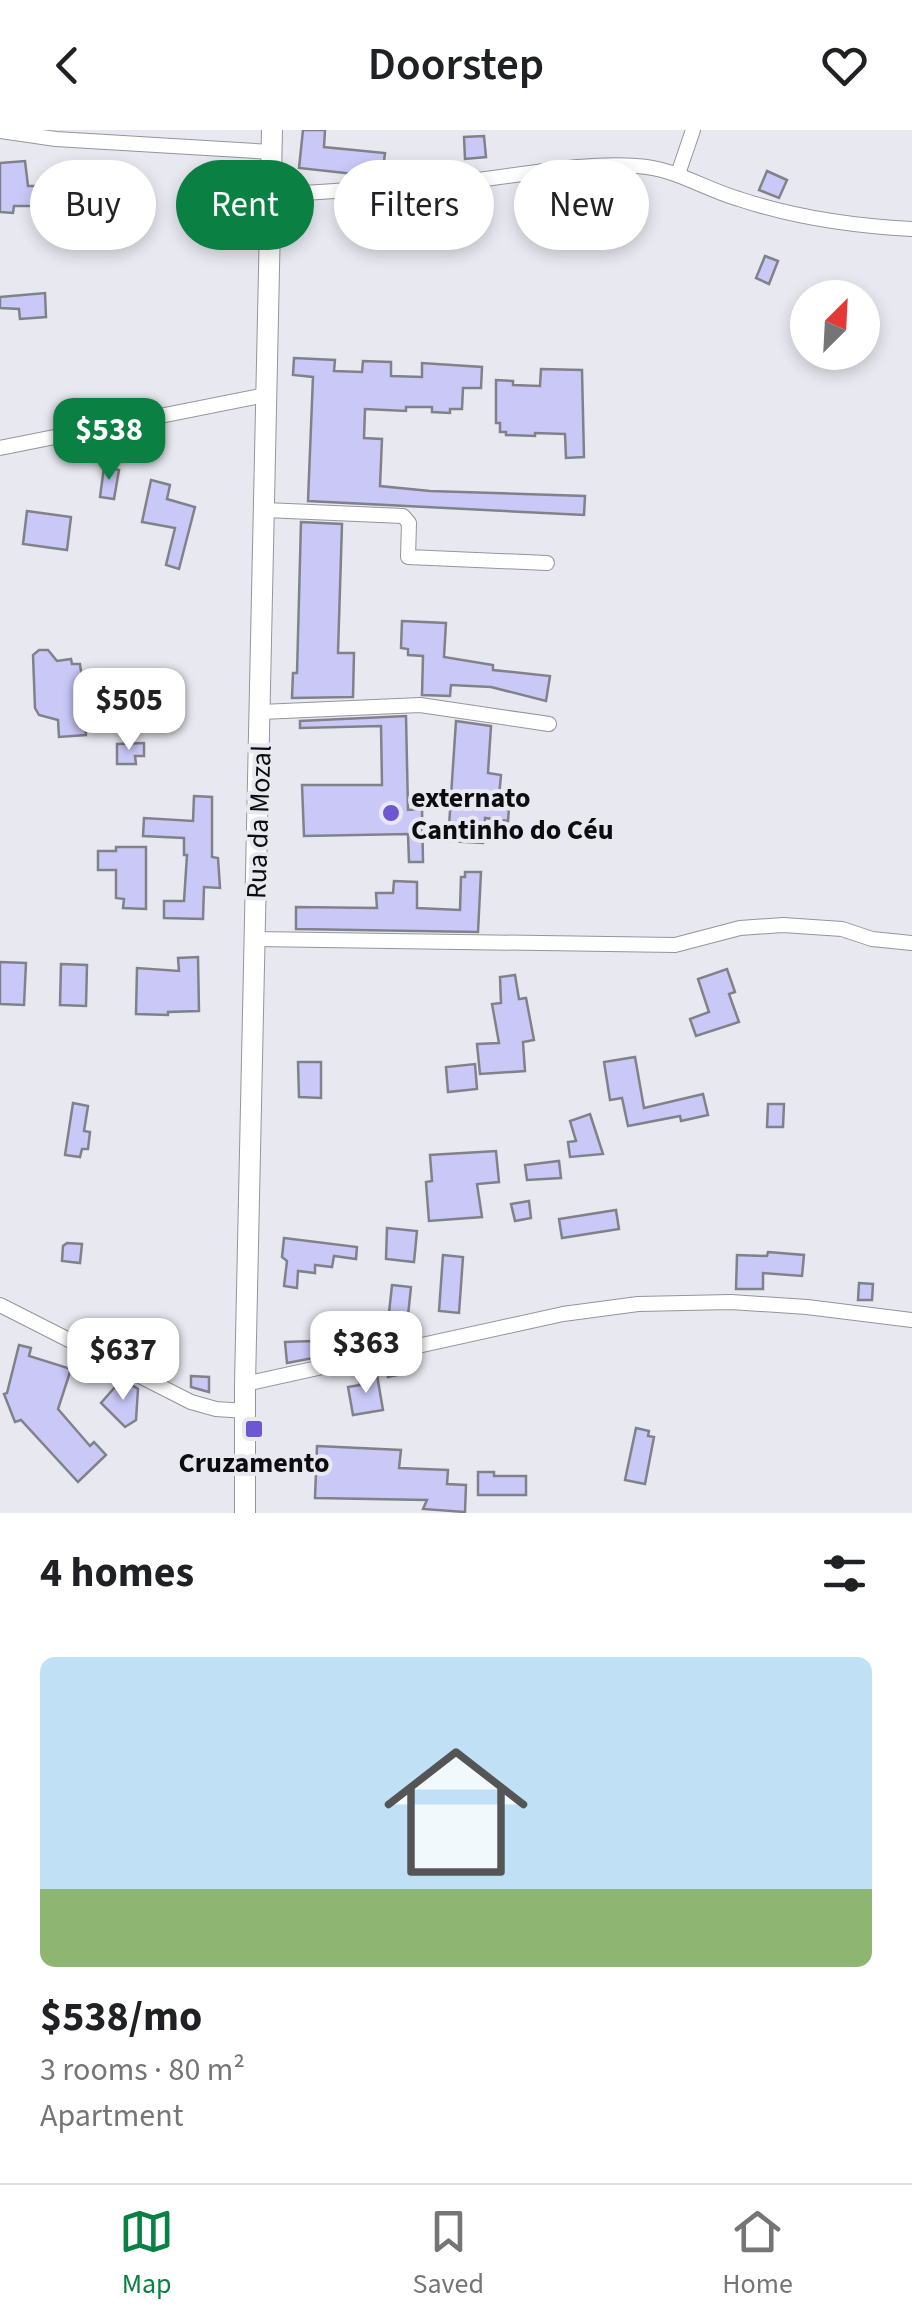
<!DOCTYPE html>
<meta charset="utf-8">
<style>
body{margin:0;font-family:"Source Sans 3",sans-serif;background:#f2f2f2;color:#202124;height:100vh;display:flex;flex-direction:column;font-size:38px;white-space:nowrap}
*{box-sizing:border-box;margin:0}
p{font-size:32px;color:#757577}
.icon{flex:none;width:55px;height:55px;fill:none;stroke:currentColor;stroke-width:2;stroke-linecap:round;stroke-linejoin:round}
.map{position:relative;height:1383px;overflow:hidden}
.drawer{display:flex;flex-direction:column;background:#fff;flex:1}
.drawer>*{flex:none}
.hud{position:absolute;left:30px;top:30px;width:852px;height:90px;display:flex;gap:20px}
.needle{width:65px;rotate:24deg}
.controls{position:absolute;left:790px;top:150px;display:grid;gap:20px}
.controls a{display:grid;place-items:center;width:90px;height:90px;border-radius:50%;background:#fff;box-shadow:0 5px 15px #0003;font-size:50px}
.price{position:absolute;translate:-50% -85px;padding:0 22px;border-radius:20px;background:#fff;color:#222;font-size:32px;line-height:65px;filter:drop-shadow(0 2px 5px #0008)}
.price::after{content:'';position:absolute;left:50%;top:60px;width:30px;height:22px;margin-left:-15px;background:inherit;clip-path:polygon(0 0,100% 0,50% 100%)}
.price.active{background:#0b8043;color:#fff}
ul{padding:0;list-style:none}
li{display:grid;align-content:center;gap:20px;height:530px;padding:0 40px}
li+li{border-top:2px solid #e0e0e0}
li span{display:grid;place-items:center;height:310px;border-radius:15px;color:#555}
li>.icon{margin-inline-start:auto}
span .icon{width:180px;height:180px;fill:#fffc;stroke-width:1}
li b{font-size:42px}
h2{display:flex;justify-content:space-between;align-items:center;height:120px;padding:0 40px;font-size:42px}
.pill{padding:0 35px;border-radius:45px;background:#fff;box-shadow:0 5px 15px #0003;font-size:35px;line-height:90px}
.pill.active{background:#0b8043;color:#fff}
header{display:flex;justify-content:space-between;align-items:center;height:130px;padding:0 40px;background:#fff;font-size:45px;font-weight:600}
.menu{display:flex;justify-content:space-around;align-items:center;height:140px;border-top:2px solid #e0e0e0;background:#fff;font-size:28px;color:#757577}
.menu a{display:grid;justify-items:center;gap:5px}
.menu .active{color:#0b8043}
.map>svg:first-child{display:block}
</style>
<header><svg class="icon" aria-label="back" viewBox="0 0 24 24"><path d="M15 5l-7 7 7 7"/></svg>Doorstep<svg class="icon" aria-label="heart" viewBox="0 0 24 24"><path d="M12 20l-8-8c-3-5 5-10 8-4 3-6 11-1 8 4z"/></svg></header>
<div class="map">
<svg width="912" height="1383" viewBox="0 0 912 1383">
<rect width="100%" height="100%" fill="#e8e8f1"/>
<!-- building -->
<g fill="#cac8f7" stroke="#818189" stroke-width="2.5">
<path d="M 303,0 L 325,0 L 324,17 L 385,23 L 382,47 L 299,38 Z"/>
<path d="M 484,6 L 486,27 L 465,29 L 464,7 Z"/>
<path d="M 25,31 L 28,56 L 64,56 L 65,76 L 14,76 L 13,83 L 0,82 L 0,33 Z"/>
<path d="M 767,41 L 787,50 L 779,68 L 759,60 Z"/>
<path d="M 765,126 L 778,131 L 769,154 L 756,148 Z"/>
<path d="M 45,163 L 46,187 L 20,189 L 19,179 L 0,178 L 0,167 Z"/>
<path d="M 294,228 L 335,230 L 334,241 L 362,242 L 363,231 L 391,232 L 391,246 L 422,247 L 422,233 L 482,237 L 481,258 L 463,258 L 462,279 L 450,279 L 450,283 L 432,282 L 432,277 L 406,277 L 406,281 L 365,279 L 364,308 L 382,309 L 380,356 L 430,361 L 585,366 L 584,385 L 308,371 L 313,247 L 293,245 Z"/>
<path d="M 541,239 L 582,240 L 584,327 L 566,328 L 565,304 L 535,303 L 535,306 L 506,305 L 506,302 L 500,302 L 500,293 L 496,293 L 496,250 L 513,251 L 513,255 L 540,256 Z"/>
<path d="M 104,337 L 119,340 L 114,369 L 100,367 Z"/>
<path d="M 151,350 L 170,355 L 167,369 L 195,377 L 179,439 L 166,435 L 175,398 L 142,392 Z"/>
<path d="M 27,381 L 71,387 L 67,420 L 23,414 Z"/>
<path d="M 301,392 L 342,394 L 338,523 L 354,523 L 353,567 L 292,568 L 293,543 L 297,543 Z"/>
<path d="M 402,491 L 446,493 L 444,527 L 493,535 L 493,540 L 550,546 L 546,571 L 491,557 L 451,555 L 450,566 L 422,565 L 423,526 L 408,525 L 408,519 L 401,518 Z"/>
<path d="M 39,520 L 48,520 L 57,531 L 71,529 L 72,534 L 80,534 L 87,584 L 84,584 L 86,605 L 59,607 L 58,590 L 39,585 L 35,578 L 33,525 Z"/>
<path d="M 406,586 L 408,680 L 422,679 L 423,732 L 409,732 L 408,704 L 304,706 L 302,655 L 382,655 L 381,596 L 300,598 L 300,591 Z"/>
<path d="M 456,591 L 491,596 L 488,643 L 501,645 L 498,677 L 509,678 L 508,691 L 485,688 L 483,713 L 448,711 Z"/>
<path d="M 144,613 L 144,626 L 135,626 L 136,634 L 117,634 L 117,614 Z"/>
<path d="M 194,666 L 212,667 L 212,727 L 218,728 L 220,758 L 204,757 L 203,789 L 164,788 L 164,771 L 184,771 L 187,725 L 184,725 L 184,708 L 143,706 L 144,688 L 193,691 Z"/>
<path d="M 116,717 L 146,717 L 146,779 L 123,778 L 124,769 L 116,768 L 116,740 L 98,740 L 98,721 L 116,721 Z"/>
<path d="M 465,742 L 481,742 L 478,802 L 296,799 L 296,777 L 377,778 L 376,763 L 393,763 L 394,751 L 417,752 L 417,778 L 460,780 L 461,747 L 465,747 Z"/>
<path d="M 198,827 L 199,881 L 168,882 L 168,885 L 136,884 L 137,838 L 179,841 L 178,828 Z"/>
<path d="M 0,832 L 26,833 L 24,875 L 0,874 Z"/>
<path d="M 61,834 L 87,835 L 86,876 L 60,875 Z"/>
<path d="M 727,839 L 735,862 L 729,864 L 739,892 L 696,906 L 690,889 L 709,882 L 698,849 Z"/>
<path d="M 515,845 L 519,869 L 526,868 L 534,910 L 523,912 L 525,941 L 480,944 L 477,914 L 499,913 L 492,874 L 501,873 L 500,847 Z"/>
<path d="M 635,927 L 644,978 L 703,964 L 708,985 L 681,991 L 680,986 L 628,996 L 622,968 L 610,970 L 604,932 Z"/>
<path d="M 298,932 L 321,932 L 321,968 L 299,967 Z"/>
<path d="M 475,934 L 477,959 L 448,962 L 446,937 Z"/>
<path d="M 73,973 L 88,976 L 84,1001 L 90,1002 L 88,1019 L 82,1019 L 80,1027 L 65,1025 Z"/>
<path d="M 768,974 L 784,974 L 783,997 L 767,997 Z"/>
<path d="M 590,984 L 603,1024 L 570,1027 L 568,1012 L 576,1011 L 570,991 Z"/>
<path d="M 496,1021 L 499,1052 L 477,1054 L 482,1087 L 429,1091 L 426,1052 L 432,1051 L 430,1025 Z"/>
<path d="M 559,1031 L 561,1048 L 527,1050 L 525,1035 Z"/>
<path d="M 529,1071 L 531,1088 L 515,1091 L 511,1074 Z"/>
<path d="M 616,1080 L 619,1099 L 562,1108 L 559,1089 Z"/>
<path d="M 387,1098 L 417,1101 L 414,1132 L 386,1129 Z"/>
<path d="M 284,1108 L 357,1117 L 356,1129 L 334,1126 L 332,1137 L 315,1135 L 315,1143 L 298,1141 L 297,1158 L 284,1156 L 287,1131 L 282,1127 Z"/>
<path d="M 67,1113 L 82,1114 L 80,1133 L 62,1131 L 63,1116 Z"/>
<path d="M 768,1122 L 804,1125 L 802,1146 L 763,1143 L 763,1159 L 736,1159 L 737,1125 L 767,1126 Z"/>
<path d="M 443,1125 L 463,1127 L 459,1183 L 439,1181 Z"/>
<path d="M 859,1153 L 873,1154 L 872,1170 L 858,1170 Z"/>
<path d="M 392,1155 L 411,1157 L 407,1195 L 388,1192 Z"/>
<path d="M 313,1211 L 313,1215 L 323,1214 L 324,1226 L 287,1233 L 285,1212 Z"/>
<path d="M 19,1215 L 31,1218 L 29,1226 L 71,1239 L 58,1279 L 90,1316 L 94,1312 L 106,1325 L 78,1352 L 21,1290 L 15,1292 L 4,1264 L 7,1263 Z"/>
<path d="M 404,1230 L 406,1243 L 388,1247 L 385,1234 Z"/>
<path d="M 377,1245 L 383,1280 L 353,1285 L 348,1257 L 360,1255 L 359,1247 Z"/>
<path d="M 191,1246 L 209,1247 L 209,1262 L 191,1257 Z"/>
<path d="M 122,1249 L 138,1259 L 136,1290 L 125,1297 L 101,1273 Z"/>
<path d="M 636,1298 L 649,1301 L 648,1306 L 654,1307 L 645,1354 L 625,1350 Z"/>
<path d="M 317,1316 L 401,1320 L 399,1338 L 448,1340 L 447,1354 L 466,1355 L 465,1382 L 423,1379 L 427,1370 L 315,1368 Z"/>
<path d="M 478,1342 L 494,1342 L 494,1346 L 526,1346 L 526,1365 L 478,1365 Z"/>
</g>
<g fill="none" stroke-linecap="round" stroke-linejoin="round">
<!-- street casing -->
<g stroke="#94949d" stroke-width="16">
<g id="street">
<path d="M 0,1 L 56,9 L 272,22"/>
<path d="M 678,44 L 693,0"/>
<path d="M 270,65 C 339,61 408,57 477,50 C 529,44 585,32 637,36 C 675,38 704,59 739,69 C 796,88 852,96 912,99"/>
<path d="M 0,318 L 265,265"/>
<path d="M 265,380 L 403,386 L 409,393 L 408,427 L 547,433"/>
<path d="M 261,582 L 420,575 L 549,594"/>
<path d="M 255,809 L 675,815 L 740,798 L 783,795 L 842,799 L 872,809 L 912,813"/>
<path d="M 0,1175 L 191,1272 L 216,1279 L 246,1281"/>
<path d="M 245,1254 L 563,1184 L 638,1174 L 731,1172 L 807,1177 L 912,1190"/>
</g>
</g>
<!-- secondary casing -->
<g stroke="#94949d" stroke-width="22">
<path id="secondary" d="M 245,1383 L 245,1254 L 272,0"/>
</g>
<!-- street -->
<use href="#street" stroke="#fff" stroke-width="14"/>
<!-- secondary -->
<use href="#secondary" stroke="#fff" stroke-width="20"/>
</g>
<!-- markers -->
<g fill="#6d58d1" stroke="#e8e8f1" stroke-width="4">
<circle cx="391" cy="683" r="10"/>
<rect x="244" y="1289" width="20" height="20" rx="5"/>
</g>
<g text-anchor="middle" stroke-width="8" stroke-linejoin="round" paint-order="stroke">
<!-- poi labels -->
<g font-size="28" font-weight="bold" fill="#0c0c0f" stroke="#e8e8f1" text-anchor="start">
<text x="411" y="677">externato<tspan x="411" dy="32">Cantinho do Céu</tspan></text>
<text x="254" y="1342" text-anchor="middle">Cruzamento</text>
</g>
<!-- street labels -->
<g font-size="28" fill="#0c0c0f" stroke="#e8e8f1">
<text transform="translate(258 692) rotate(-88)" y="10">Rua da Mozal</text>
</g>
</g>
</svg>
<div class="controls">
<a><svg class="needle" viewBox="-14 -14 28 28"><path d="M0-13l5 13h-10z" fill="#e53935"/><path d="M0 13l5-13h-10z" fill="#757577"/></svg></a>
</div>
<b class="price active" style="left:109px;top:353px">$538</b>
<b class="price" style="left:129px;top:623px">$505</b>
<b class="price" style="left:366px;top:1266px">$363</b>
<b class="price" style="left:123px;top:1273px">$637</b>
<div class="hud">
<a class="pill">Buy</a>
<a class="pill active">Rent</a>
<a class="pill">Filters</a>
<a class="pill">New</a>
</div>
</div>
<section class="drawer">
<h2>4 homes<svg class="icon" aria-label="filters" viewBox="0 0 24 24"><path d="M4 7h16M4 17h16"/><circle cx="9" cy="7" r="2"/><circle cx="15" cy="17" r="2"/></svg></h2>
<ul>
<li><span style="background:linear-gradient(#bfe0f5 75%,#8fb573 0)"><svg class="icon" aria-label="home" viewBox="0 0 24 24"><path d="M3 11l9-7 9 7M6 9v11h12V9"/></svg></span><div><b>$538/mo</b><p>3 rooms · 80 m²</p><p>Apartment</p></div></li>
</ul>
</section>
<nav class="menu">
<a class="active"><svg class="icon" aria-label="map" viewBox="0 0 24 24"><path d="M3 6l6-2 6 2 6-2v14l-6 2-6-2-6 2zM9 4v14M15 6v14"/></svg>Map</a>
<a><svg class="icon" aria-label="saved" viewBox="0 0 24 24"><path d="M7 4h10v16l-5-4-5 4z"/></svg>Saved</a>
<a><svg class="icon" aria-label="home" viewBox="0 0 24 24"><path d="M3 11l9-7 9 7M6 9v11h12V9"/></svg>Home</a>
</nav>
